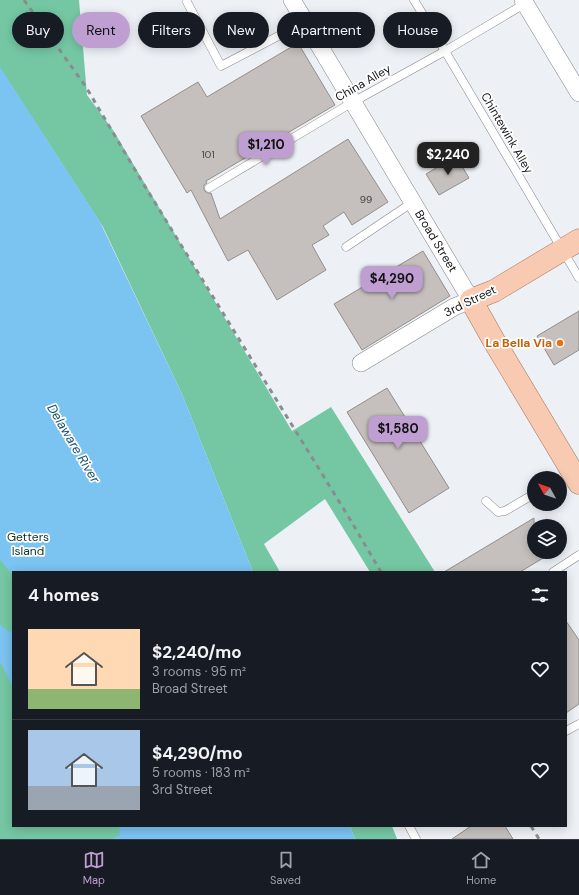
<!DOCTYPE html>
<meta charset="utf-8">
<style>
body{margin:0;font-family:"DM Sans",sans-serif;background:#242831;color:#f1f3f6;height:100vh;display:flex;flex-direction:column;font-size:15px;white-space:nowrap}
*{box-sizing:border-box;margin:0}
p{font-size:13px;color:#9ea1a6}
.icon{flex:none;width:22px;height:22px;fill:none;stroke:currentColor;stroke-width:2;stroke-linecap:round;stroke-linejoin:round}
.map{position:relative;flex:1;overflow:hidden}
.side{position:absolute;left:12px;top:571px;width:555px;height:256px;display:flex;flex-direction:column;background:#171b24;border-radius:0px;box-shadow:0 2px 10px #0003}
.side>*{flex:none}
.guide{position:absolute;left:12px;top:12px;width:555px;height:36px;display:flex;gap:8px}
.needle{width:26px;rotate:310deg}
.fabs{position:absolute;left:527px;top:471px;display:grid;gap:8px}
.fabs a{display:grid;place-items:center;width:40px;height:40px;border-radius:50%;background:#171b24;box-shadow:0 2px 10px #0003;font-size:20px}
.price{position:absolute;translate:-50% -34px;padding:0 9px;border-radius:8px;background:#bf9ed2;color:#111;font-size:13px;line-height:26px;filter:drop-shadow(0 1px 2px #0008)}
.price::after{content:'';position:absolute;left:50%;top:24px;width:12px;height:9px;margin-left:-6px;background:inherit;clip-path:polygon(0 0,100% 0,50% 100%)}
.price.selected{background:#222;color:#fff}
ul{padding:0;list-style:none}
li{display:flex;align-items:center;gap:12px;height:100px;padding:0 16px}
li+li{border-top:1px solid #363941}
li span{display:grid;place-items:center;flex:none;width:112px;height:80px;border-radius:0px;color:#555}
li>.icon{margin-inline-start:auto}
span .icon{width:48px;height:48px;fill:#fffc;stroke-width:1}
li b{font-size:17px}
h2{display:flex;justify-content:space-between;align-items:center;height:48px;padding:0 16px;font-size:17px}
.tag{padding:0 14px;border-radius:18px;background:#171b24;box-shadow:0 2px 10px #0003;font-size:14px;line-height:36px}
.tag.selected{background:#bf9ed2;color:#111}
.tabs{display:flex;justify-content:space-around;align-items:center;height:56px;border-top:1px solid #363941;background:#171b24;font-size:11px;color:#9ea1a6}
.tabs a{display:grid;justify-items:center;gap:2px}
.tabs .selected{color:#bf9ed2}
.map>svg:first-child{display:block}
</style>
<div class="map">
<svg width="579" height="839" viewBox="0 0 579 839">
<rect width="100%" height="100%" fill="#edf1f5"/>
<!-- forest -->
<g fill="#75c7a4">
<path d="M 0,0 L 79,0 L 87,95 L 113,130 L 292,431 L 331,407 L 435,572 L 370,572 L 325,499 L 264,544 L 280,572 L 253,572 L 182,394 L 103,227 L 0,68 Z"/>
<path d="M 0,478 L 13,572 L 13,826 L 151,826 L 154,839 L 0,839 Z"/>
<path d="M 350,826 L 392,826 L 397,839 L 355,839 Z"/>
</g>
<!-- water -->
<g fill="#7bc3f0">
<path d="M 0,67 L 100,222 L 182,394 L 253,572 L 13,572 L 13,575 L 0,560 Z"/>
<path d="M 0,624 L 9,632 L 13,630 L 13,687 L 0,662 Z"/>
<path d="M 119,826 L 350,826 L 355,839 L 112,839 L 120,835 Z"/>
</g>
<!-- building -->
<g fill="#c5c0bd" stroke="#938e8b">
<path d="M 298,43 L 335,105 L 206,181 L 207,183 L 204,185 L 204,190 L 207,193 L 211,193 L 220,219 L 348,139 L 388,202 L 352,225 L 344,212 L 323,226 L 329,235 L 312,245 L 326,270 L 277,300 L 248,250 L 228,261 L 191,190 L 187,193 L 141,116 L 198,82 L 207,97 Z"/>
<path d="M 456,156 L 469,178 L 439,195 L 426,174 Z"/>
<path d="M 423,251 L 450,296 L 362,350 L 334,304 Z"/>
<path d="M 579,311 L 579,350 L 554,365 L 537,336 Z"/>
<path d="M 387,388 L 449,488 L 409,513 L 347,412 Z"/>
<path d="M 534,518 L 534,552 L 553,552 L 520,572 L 444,572 Z"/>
<path d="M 566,621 L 579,640 L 579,704 L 566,713 Z"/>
<path d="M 471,826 L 505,826 L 513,839 L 452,839 Z"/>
</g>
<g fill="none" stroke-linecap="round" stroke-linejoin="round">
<!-- lane casing -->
<g stroke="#83868a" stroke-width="9">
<g id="lane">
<path d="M 414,0 L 445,51 L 579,278"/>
<path d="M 187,2 L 221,66 L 305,22"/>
<path d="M 209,188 L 353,102 L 445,51 L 526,3"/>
<path d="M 346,247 L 413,202"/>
<path d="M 486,501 L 498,512 L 505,511 L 534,494"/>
<path d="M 553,572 L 579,555"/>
<path d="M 566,731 L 579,724"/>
<path d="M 409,826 L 416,839"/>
</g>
</g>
<!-- street casing -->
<g stroke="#83868a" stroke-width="18">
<g id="street">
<path d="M 292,0 L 471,300 L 454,307 L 361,363"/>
<path d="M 523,0 L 579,93"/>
</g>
</g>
<!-- primary casing -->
<g stroke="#a6735a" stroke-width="23">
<path id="primary" d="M 579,240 L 494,291 L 471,300 L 494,341 L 579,483"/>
</g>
<!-- lane -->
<use href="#lane" stroke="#fff" stroke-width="8"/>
<!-- street -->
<use href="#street" stroke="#fff" stroke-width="17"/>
<!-- primary -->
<use href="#primary" stroke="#f8cab2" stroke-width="22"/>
<!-- rail -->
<g stroke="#8a8d90" stroke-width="3" stroke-dasharray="5 5" stroke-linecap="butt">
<path d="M 24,0 L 86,87 L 141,180 L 348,516 L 381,572"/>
<path d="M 531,826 L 539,839"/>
</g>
</g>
<!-- markers -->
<circle fill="#e8710a" stroke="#fff" stroke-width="1.5" cx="560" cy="343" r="4"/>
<g text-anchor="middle" stroke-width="3.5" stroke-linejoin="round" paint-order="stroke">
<!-- number labels -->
<g font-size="10" fill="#404040">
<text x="208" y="158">101</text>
<text x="366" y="203">99</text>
</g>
<!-- street labels -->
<g font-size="12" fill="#141516" stroke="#fff">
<text transform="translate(363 83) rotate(-30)" y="4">China Alley</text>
<text transform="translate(507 133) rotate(60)" y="4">Chintewink Alley</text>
<text transform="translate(436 241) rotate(59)" y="4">Broad Street</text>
<text transform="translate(470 301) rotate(-26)" y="4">3rd Street</text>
</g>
<!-- food labels -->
<g font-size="12" font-weight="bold" fill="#c56008" stroke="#fff" text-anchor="end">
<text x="552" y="347">La Bella Via</text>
</g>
<!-- park labels -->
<g font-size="12" fill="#0c3324" stroke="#fff">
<text x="28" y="541">Getters<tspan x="28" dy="14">Island</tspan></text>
</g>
<!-- water labels -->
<g font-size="13" font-style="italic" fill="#1b5170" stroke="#fff">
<text transform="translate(74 443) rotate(59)" y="5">Delaware River</text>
</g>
</g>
</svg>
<div class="fabs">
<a><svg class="needle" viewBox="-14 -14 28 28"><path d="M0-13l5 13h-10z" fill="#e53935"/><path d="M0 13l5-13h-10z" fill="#9ea1a6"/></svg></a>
<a><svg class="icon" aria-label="layers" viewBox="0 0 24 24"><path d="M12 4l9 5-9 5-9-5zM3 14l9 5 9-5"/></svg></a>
</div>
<b class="price" style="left:266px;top:166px">$1,210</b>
<b class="price selected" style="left:448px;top:176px">$2,240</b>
<b class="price" style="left:392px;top:300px">$4,290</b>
<b class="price" style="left:398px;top:450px">$1,580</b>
<div class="guide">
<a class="tag">Buy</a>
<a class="tag selected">Rent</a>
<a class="tag">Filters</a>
<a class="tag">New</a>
<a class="tag">Apartment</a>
<a class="tag">House</a>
</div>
<section class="side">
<h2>4 homes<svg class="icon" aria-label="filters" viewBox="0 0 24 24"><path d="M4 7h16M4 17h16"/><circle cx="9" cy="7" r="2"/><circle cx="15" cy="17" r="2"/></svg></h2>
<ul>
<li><span style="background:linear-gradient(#ffd9b3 75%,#8fb573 0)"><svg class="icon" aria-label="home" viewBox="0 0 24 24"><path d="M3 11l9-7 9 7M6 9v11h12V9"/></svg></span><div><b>$2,240/mo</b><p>3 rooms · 95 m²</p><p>Broad Street</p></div><svg class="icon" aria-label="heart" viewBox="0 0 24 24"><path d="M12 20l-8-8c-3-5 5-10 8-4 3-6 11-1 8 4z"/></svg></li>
<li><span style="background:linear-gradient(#a9c7e8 70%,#9aa5b1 0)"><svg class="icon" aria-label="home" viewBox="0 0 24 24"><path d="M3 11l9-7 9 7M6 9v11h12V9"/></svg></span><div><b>$4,290/mo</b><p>5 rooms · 183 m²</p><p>3rd Street</p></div><svg class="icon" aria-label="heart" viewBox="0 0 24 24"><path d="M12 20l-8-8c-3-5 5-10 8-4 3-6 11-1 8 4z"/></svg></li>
</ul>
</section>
</div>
<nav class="tabs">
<a class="selected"><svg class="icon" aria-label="map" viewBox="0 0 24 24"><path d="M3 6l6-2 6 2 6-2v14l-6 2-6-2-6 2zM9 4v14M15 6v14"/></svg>Map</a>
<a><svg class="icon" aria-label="saved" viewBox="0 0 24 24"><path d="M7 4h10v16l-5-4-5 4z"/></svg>Saved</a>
<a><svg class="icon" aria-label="home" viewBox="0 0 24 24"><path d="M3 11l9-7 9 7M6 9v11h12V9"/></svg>Home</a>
</nav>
